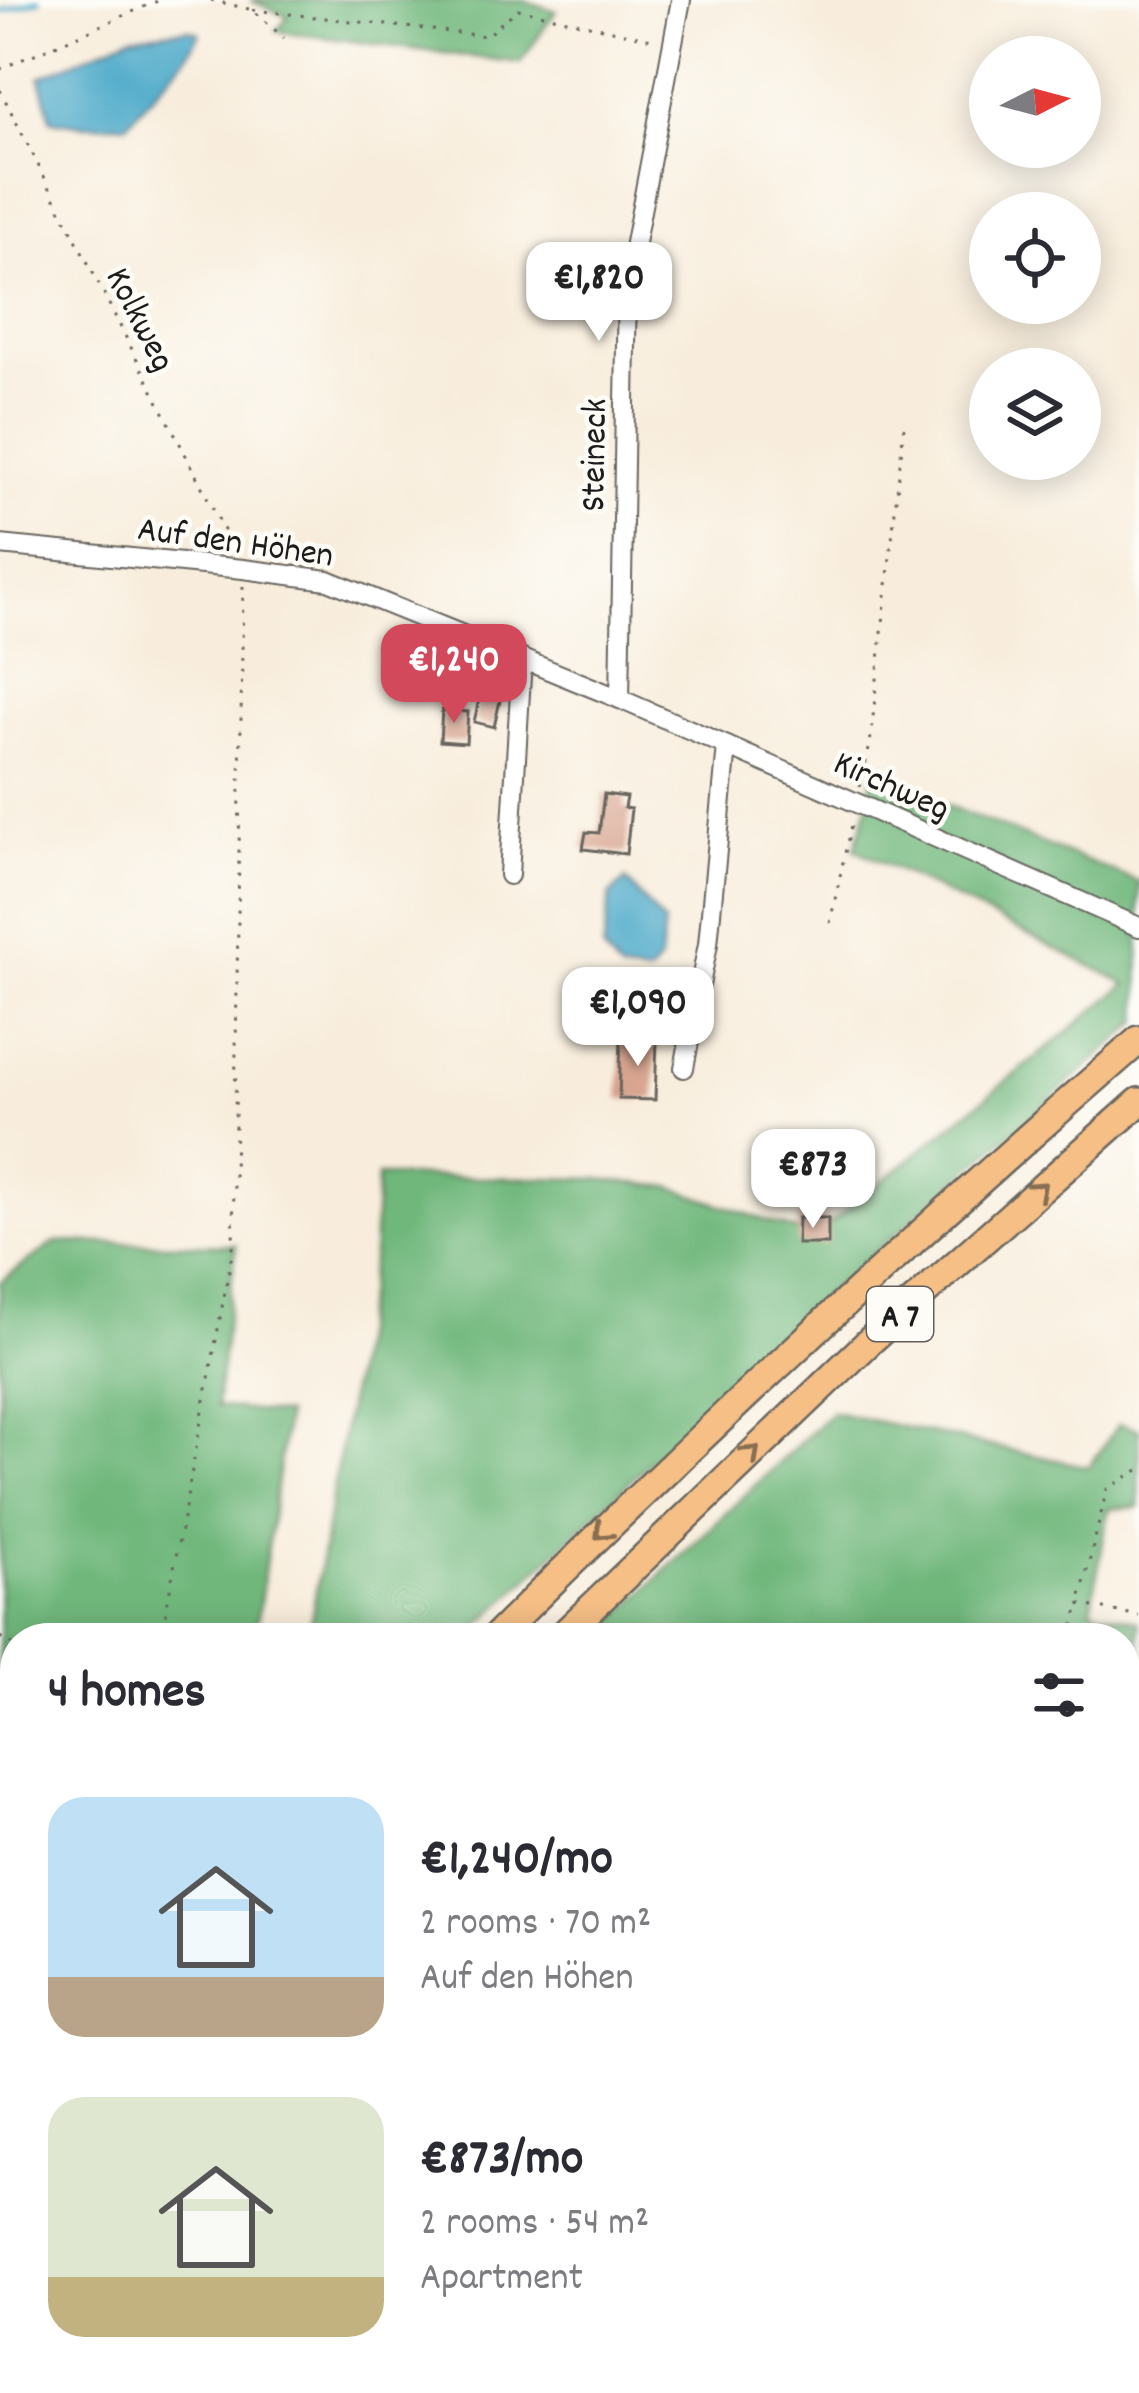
<!DOCTYPE html>
<meta charset="utf-8">
<style>
body{margin:0;font-family:Dekko,sans-serif;background:#f7f7f7;color:#2b2b33;height:100vh;display:flex;flex-direction:column;font-size:45px;white-space:nowrap}
*{box-sizing:border-box;margin:0}
p{font-size:39px;color:#7c7c81}
.icon{flex:none;width:66px;height:66px;fill:none;stroke:currentColor;stroke-width:2;stroke-linecap:round;stroke-linejoin:round}
.map{position:relative;flex:1;overflow:hidden}
.details{position:absolute;left:0px;top:1623px;width:1140px;height:771px;display:flex;flex-direction:column;background:#fff;border-radius:48px 48px 0 0;box-shadow:0 6px 30px #0003}
.details>*{flex:none}
.needle{width:78px;rotate:84deg}
.buttons{position:absolute;left:969px;top:36px;display:grid;gap:24px}
.buttons a{display:grid;place-items:center;width:132px;height:132px;border-radius:50%;background:#fff;box-shadow:0 6px 30px #0003;font-size:60px}
.price{position:absolute;translate:-50% -102px;padding:0 27px;border-radius:24px;background:#fff;color:#222;font-size:39px;line-height:78px;filter:drop-shadow(0 3px 6px #0008)}
.price::after{content:'';position:absolute;left:50%;top:72px;width:36px;height:27px;margin-left:-18px;background:inherit;clip-path:polygon(0 0,100% 0,50% 100%)}
.price.selected{background:#d1495b;color:#fff}
ul{padding:0;list-style:none}
li{display:flex;align-items:center;gap:36px;height:300px;padding:0 48px}
li span{display:grid;place-items:center;flex:none;width:336px;height:240px;border-radius:36px;color:#555}
li>.icon{margin-inline-start:auto}
span .icon{width:144px;height:144px;fill:#fffc;stroke-width:1}
li b{font-size:51px}
h2{display:flex;justify-content:space-between;align-items:center;height:144px;padding:0 48px;font-size:51px}
.map>svg:first-child{display:block}
</style>
<div class="map">
<svg width="1139" height="2393" viewBox="0 0 1139 2393">
<rect width="100%" height="100%" fill="#fdfcf7"/>
<filter id="ink" filterUnits="userSpaceOnUse"><feTurbulence type="fractalNoise" baseFrequency=".00833" numOctaves="2"/><feDisplacementMap in="SourceGraphic" scale="24" xChannelSelector="R" yChannelSelector="G"/><feConvolveMatrix kernelMatrix="1 2 1 2 8 2 1 2 1" color-interpolation-filters="sRGB"/></filter>
<filter id="wash" filterUnits="userSpaceOnUse"><feTurbulence type="fractalNoise" baseFrequency=".004" numOctaves="4" result="noise"/><feDisplacementMap in="SourceGraphic" scale="48" xChannelSelector="R" yChannelSelector="G"/><feGaussianBlur stdDeviation="2.7" result="paint"/><feColorMatrix in="noise" values="0 0 0 0 0 0 0 0 0 0 0 0 0 0 0 0 0 1.4 0 .05"/><feComposite in="paint" operator="in"/></filter>
<g filter="url(#wash)">
<rect width="100%" height="100%" fill="#f8eddc"/>
<!-- green -->
<g fill="#8bd692" stroke="#547957" stroke-width="3">
<path d="M 15,1915 L 15,2018 L 0,2030 L 0,1916 Z"/>
<path d="M 1139,2094 L 1139,2393 L 499,2393 L 532,2379 L 1125,2379 L 1125,2107 Z"/>
<path d="M 15,2318 L 15,2379 L 112,2379 L 110,2393 L 0,2393 L 0,2333 Z"/>
</g>
<!-- forest -->
<g fill="#70b77c" stroke="#466a4c" stroke-width="3">
<path d="M 250,0 L 524,0 L 556,11 L 520,63 L 276,31 L 288,17 Z"/>
<path d="M 873,776 L 1139,882 L 1139,1022 L 824,1296 L 466,1638 L 308,1638 L 373,1255 L 377,1176 L 599,1179 L 671,1187 L 813,1237 L 1127,984 L 855,849 L 868,806 Z"/>
<path d="M 56,1242 L 236,1245 L 216,1406 L 286,1415 L 255,1638 L 15,1638 L 15,1915 L 0,1916 L 0,1282 Z"/>
<path d="M 832,1412 L 1089,1467 L 1119,1424 L 1139,1429 L 1139,1507 L 1109,1509 L 1091,1609 L 1139,1621 L 1139,2094 L 1125,2107 L 1125,1638 L 595,1638 Z"/>
<path d="M 15,2219 L 15,2316 L 0,2330 L 0,2234 Z"/>
<path d="M 112,2379 L 532,2379 L 499,2393 L 110,2393 Z"/>
</g>
<!-- water -->
<g fill="#4ba9c9" stroke="#346272" stroke-width="3">
<path d="M 188,29 L 200,33 L 187,56 L 127,124 L 82,125 L 51,120 L 40,77 L 131,36 Z"/>
<path d="M 626,880 L 664,924 L 660,960 L 648,975 L 620,972 L 603,951 L 610,895 Z"/>
</g>
<g fill="none" stroke-linecap="round" stroke-linejoin="round">
<!-- stream -->
<g stroke="#4ba9c9" stroke-width="6">
<path d="M 0,12 L 39,0"/>
<path d="M 1125,2338 L 1139,2337"/>
<path d="M 794,2393 L 800,2379"/>
</g>
</g>
<g id="blocks">
<!-- building -->
<g fill="#d7a28d">
<path d="M 484,678 L 504,683 L 494,727 L 474,722 Z"/>
<path d="M 442,710 L 468,712 L 466,743 L 440,741 Z"/>
<path d="M 604,794 L 626,797 L 624,808 L 631,809 L 626,854 L 583,849 L 586,832 L 599,833 Z"/>
<path d="M 621,1037 L 657,1038 L 655,1100 L 619,1099 Z"/>
<path d="M 798,1218 L 828,1218 L 828,1244 L 797,1244 Z"/>
</g>
</g>
</g>
<g filter="url(#ink)">
<use href="#blocks" fill-opacity="0" stroke="#69655f" stroke-width="3"/>
<g fill="none" stroke-linecap="round" stroke-linejoin="round">
<!-- minor casing -->
<g stroke="#69655f" stroke-width="22">
<g id="minor">
<path d="M 0,545 L 243,569 L 328,580 L 620,699 L 1139,927"/>
<path d="M 620,699 L 627,285 L 681,0"/>
<path d="M 509,875 L 522,659"/>
<path d="M 684,1068 L 708,944 L 727,746"/>
</g>
</g>
<!-- highway casing -->
<g stroke="#69655f" stroke-width="32">
<g id="highway">
<path d="M 495,1638 C 703,1431 918,1232 1139,1040"/>
<path d="M 560,1638 L 872,1339 L 1139,1102"/>
<path d="M 0,2103 L 15,2091"/>
<path d="M 0,2133 L 15,2119"/>
<path d="M 0,2190 L 15,2175"/>
</g>
</g>
<!-- path -->
<g stroke="#69655f" stroke-width="3" stroke-dasharray="3 9" stroke-linecap="butt">
<path d="M 211,0 L 253,10 L 284,38"/>
<path d="M 253,10 L 486,36 L 518,9 L 656,40"/>
<path d="M 0,69 L 160,0"/>
<path d="M 0,90 L 233,548"/>
<path d="M 860,787 L 870,745 L 904,426"/>
<path d="M 830,923 L 852,820"/>
<path d="M 1139,1470 L 1107,1489 L 1079,1604 L 1139,1616"/>
<path d="M 0,1637 L 15,1646"/>
<path d="M 161,1638 L 233,1248 L 243,586"/>
<path d="M 1071,1638 L 1079,1605"/>
<path d="M 1125,2078 L 1139,2063"/>
<path d="M 1001,2379 L 1010,2393"/>
<path d="M 439,2393 L 456,2379"/>
</g>
<!-- minor -->
<use href="#minor" stroke="#fff" stroke-width="18"/>
<!-- highway -->
<use href="#highway" stroke="#f5bf86" stroke-width="27"/>
</g>
<!-- one-way arrows -->
<defs><path id="oneway-chevron" d="M-2-3.5L2.5 0L-2 3.5" fill="none" stroke-width="1.6" stroke-linecap="round" stroke-linejoin="round" transform="scale(3)"/></defs>
<g stroke="#886e51">
<use href="#oneway-chevron" transform="translate(1039 1189) rotate(-42)"/>
<use href="#oneway-chevron" transform="translate(752 1453) rotate(-43)"/>
<use href="#oneway-chevron" transform="translate(602 1532) rotate(136)"/>
</g>
</g>
<g text-anchor="middle" stroke-width="9" stroke-linejoin="round" paint-order="stroke">
<!-- shield labels -->
<rect fill="#fdfcf7" stroke="#605f5e" stroke-width="3" x="867" y="1287" width="66" height="54" rx="9"/>
<g font-size="33" font-weight="bold" fill="#1c1c1c">
<text x="900" y="1326">A 7</text>
</g>
<!-- street labels -->
<g font-size="36" fill="#1c1c1c" stroke="#fdfcf7">
<text transform="translate(143 318) rotate(63)" y="13">Kolkweg</text>
<text transform="translate(591 455) rotate(-89)" y="13">Steineck</text>
<text transform="translate(236 539) rotate(8)" y="13">Auf den Höhen</text>
<text transform="translate(893 783) rotate(24)" y="13">Kirchweg</text>
</g>
</g>
</svg>
<div class="buttons">
<a><svg class="needle" viewBox="-14 -14 28 28"><path d="M0-13l5 13h-10z" fill="#e53935"/><path d="M0 13l5-13h-10z" fill="#7c7c81"/></svg></a>
<a><svg class="icon" aria-label="locate" viewBox="0 0 24 24"><circle cx="12" cy="12" r="6"/><path d="M12 2v4M12 18v4M2 12h4M18 12h4"/></svg></a>
<a><svg class="icon" aria-label="layers" viewBox="0 0 24 24"><path d="M12 4l9 5-9 5-9-5zM3 14l9 5 9-5"/></svg></a>
</div>
<b class="price" style="left:599px;top:344px">€1,820</b>
<b class="price selected" style="left:454px;top:726px">€1,240</b>
<b class="price" style="left:638px;top:1069px">€1,090</b>
<b class="price" style="left:813px;top:1231px">€873</b>
<section class="details">
<h2>4 homes<svg class="icon" aria-label="filters" viewBox="0 0 24 24"><path d="M4 7h16M4 17h16"/><circle cx="9" cy="7" r="2"/><circle cx="15" cy="17" r="2"/></svg></h2>
<ul>
<li><span style="background:linear-gradient(#bfe0f5 75%,#b9a48a 0)"><svg class="icon" aria-label="home" viewBox="0 0 24 24"><path d="M3 11l9-7 9 7M6 9v11h12V9"/></svg></span><div><b>€1,240/mo</b><p>2 rooms · 70 m²</p><p>Auf den Höhen</p></div></li>
<li><span style="background:linear-gradient(#dfe7d0 75%,#c2b280 0)"><svg class="icon" aria-label="home" viewBox="0 0 24 24"><path d="M3 11l9-7 9 7M6 9v11h12V9"/></svg></span><div><b>€873/mo</b><p>2 rooms · 54 m²</p><p>Apartment</p></div></li>
</ul>
</section>
</div>
